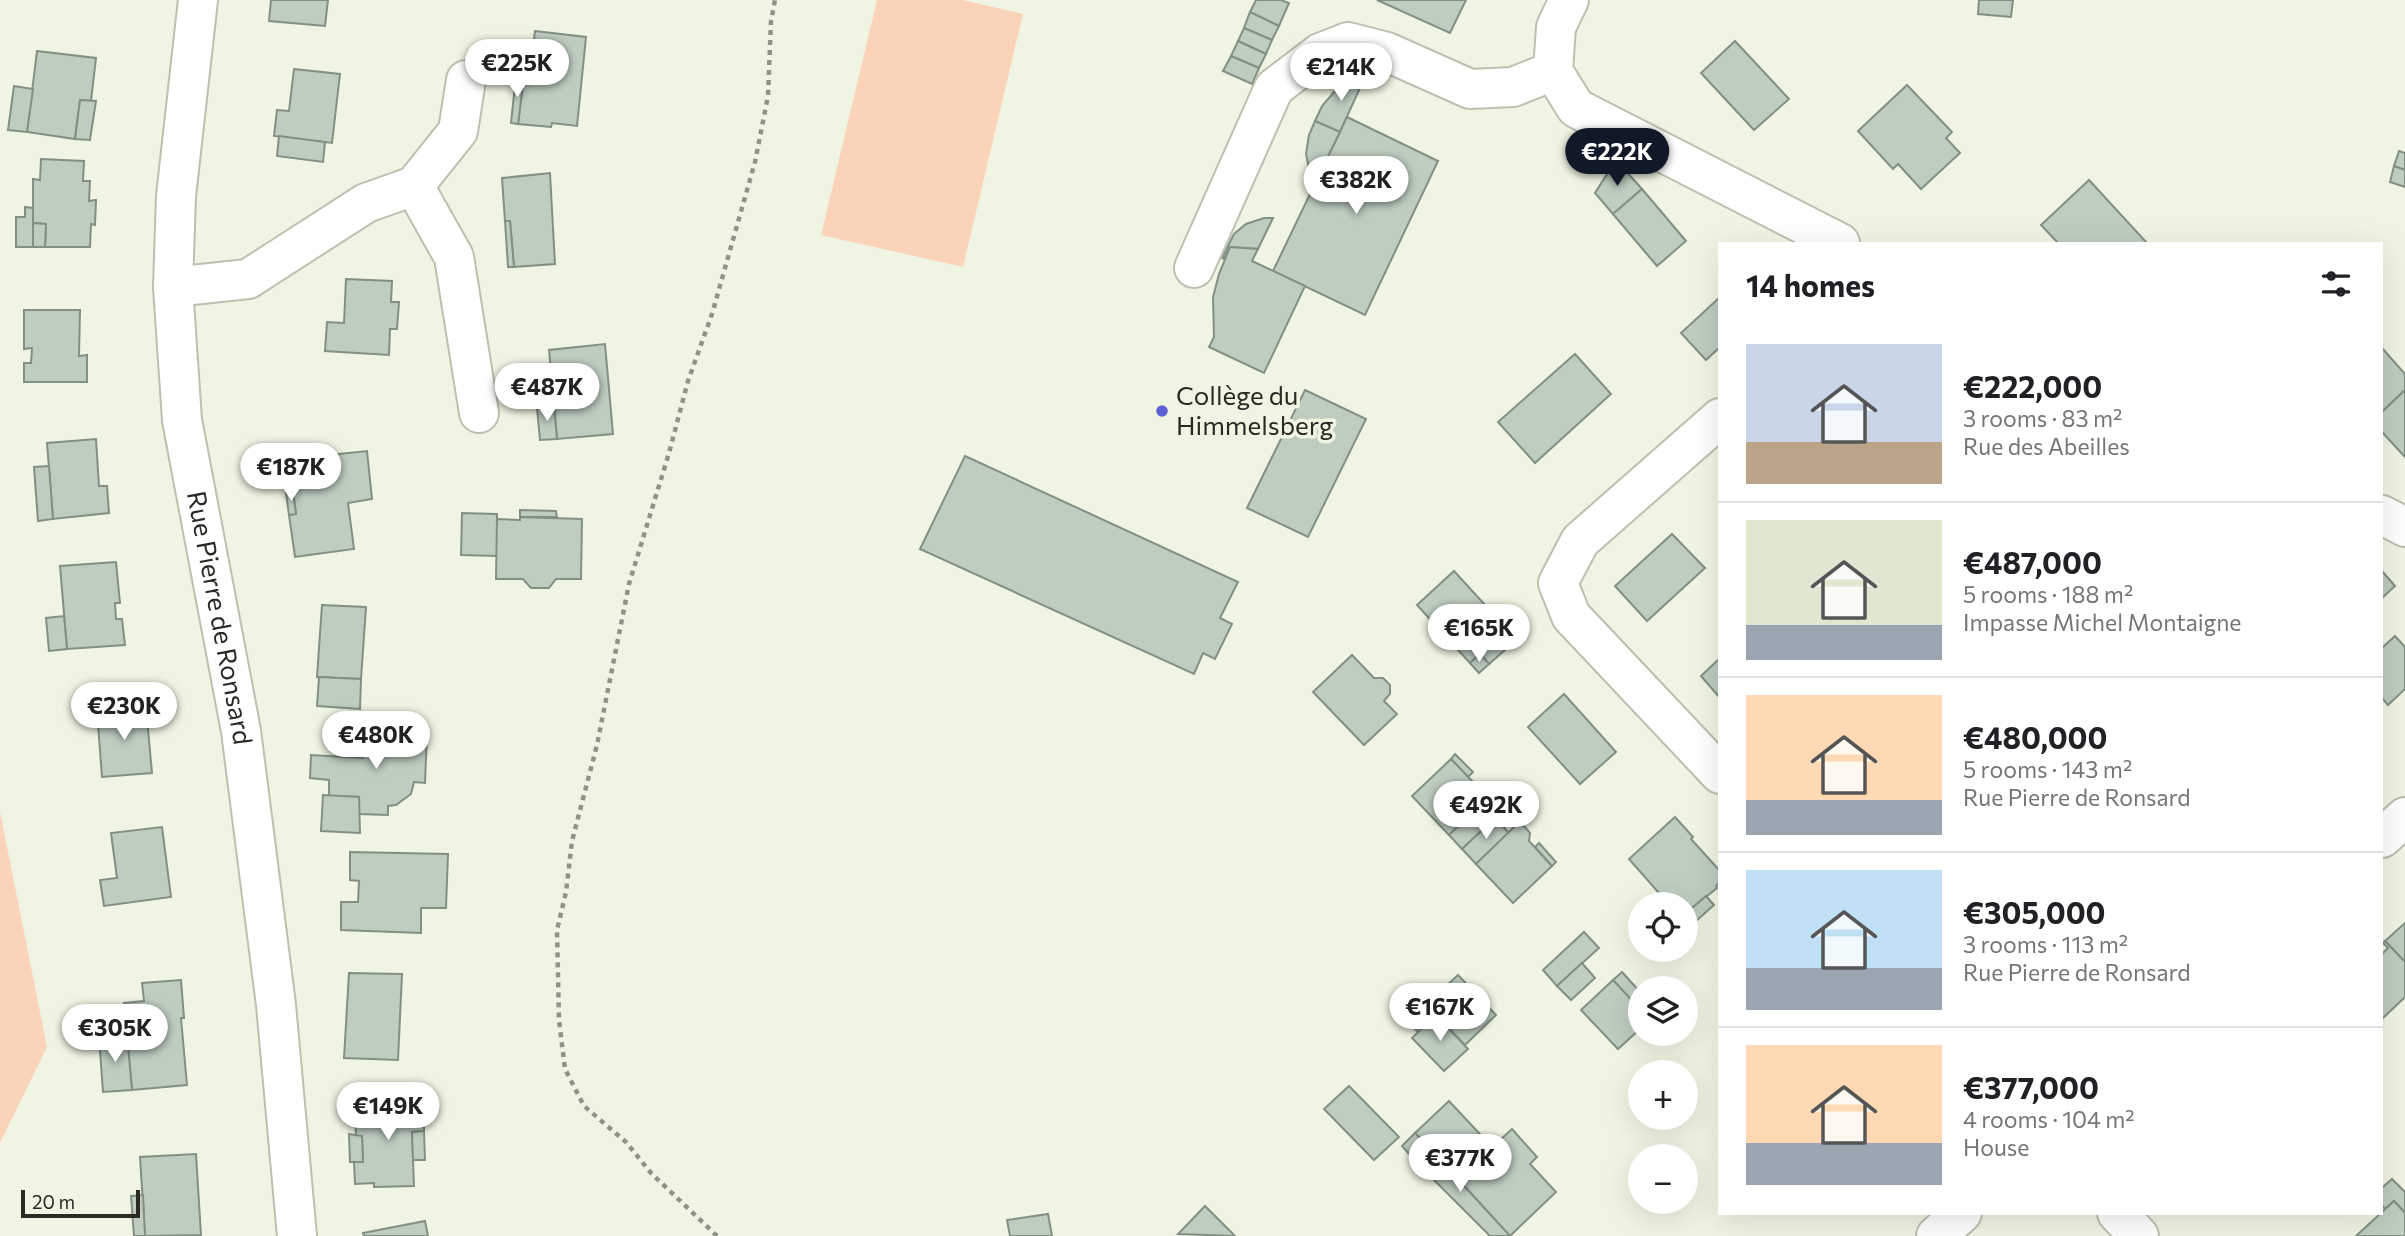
<!DOCTYPE html>
<meta charset="utf-8">
<style>
body{margin:0;font-family:Commissioner,sans-serif;background:#f6f6f6;color:#202124;height:100vh;display:flex;flex-direction:column;font-size:26px;white-space:nowrap}
*{box-sizing:border-box;margin:0}
p{font-size:23px;color:#757577}
.icon{flex:none;width:38px;height:38px;fill:none;stroke:currentColor;stroke-width:2;stroke-linecap:round;stroke-linejoin:round}
.map{position:relative;flex:1;overflow:hidden}
.side{position:absolute;left:1718px;top:242px;width:665px;height:973px;display:flex;flex-direction:column;background:#fff;border-radius:0px;box-shadow:0 7px 28px #0002}
.side>*{flex:none}
.buttons{position:absolute;left:1628px;top:892px;display:grid;gap:14px}
.buttons a{display:grid;place-items:center;width:70px;height:70px;border-radius:50%;background:#fff;box-shadow:0 7px 28px #0002;font-size:35px}
.scale{position:absolute;left:21px;bottom:18px;width:119px;box-sizing:border-box;padding-left:7px;border:4px solid #282a23;border-top:0;font-size:19px;line-height:24px;white-space:nowrap;color:#282a23;-webkit-text-stroke:5px #f0f5e3;paint-order:stroke}
.price{position:absolute;translate:-50% -60px;padding:0 16px;border-radius:24px;background:#fff;color:#222;font-size:23px;line-height:46px;filter:drop-shadow(0 2px 4px #0008)}
.price::after{content:'';position:absolute;left:50%;top:42px;width:21px;height:16px;margin-left:-10px;background:inherit;clip-path:polygon(0 0,100% 0,50% 100%)}
.price.current{background:#111827;color:#fff}
ul{padding:0;list-style:none}
li{display:flex;align-items:center;gap:21px;height:175px;padding:0 28px}
li+li{border-top:2px solid #e0e0e0}
li span{display:grid;place-items:center;flex:none;width:196px;height:140px;border-radius:0px;color:#555}
li>.icon{margin-inline-start:auto}
span .icon{width:84px;height:84px;fill:#fffc;stroke-width:1}
li b{font-size:30px}
h2{display:flex;justify-content:space-between;align-items:center;height:84px;padding:0 28px;font-size:30px}
.map>svg:first-child{display:block}
</style>
<div class="map">
<svg width="2405" height="1236" viewBox="0 0 2405 1236">
<rect width="100%" height="100%" fill="#f0f5e3"/>
<!-- green -->
<g fill="#fbd3b8">
<path d="M 877,0 L 963,0 L 1023,14 L 963,267 L 821,235 Z"/>
<path d="M 0,812 L 47,1047 L 0,1143 Z"/>
</g>
<!-- building -->
<g fill="#becdc0" stroke="#829084" stroke-width="2">
<path d="M 271,0 L 328,0 L 325,26 L 269,21 Z"/>
<path d="M 1256,0 L 1281,0 L 1289,3 L 1279,26 L 1250,12 Z"/>
<path d="M 1377,0 L 1466,0 L 1450,33 Z"/>
<path d="M 1979,0 L 2013,0 L 2011,17 L 1978,14 Z"/>
<path d="M 1250,12 L 1279,26 L 1272,40 L 1244,28 Z"/>
<path d="M 1244,28 L 1272,40 L 1266,54 L 1238,41 Z"/>
<path d="M 535,31 L 586,37 L 577,126 L 552,123 L 551,127 L 518,124 L 524,76 L 530,76 Z"/>
<path d="M 1238,41 L 1266,54 L 1259,68 L 1231,56 Z"/>
<path d="M 1735,41 L 1789,99 L 1754,130 L 1701,73 Z"/>
<path d="M 37,51 L 96,58 L 91,101 L 80,100 L 75,139 L 27,132 Z"/>
<path d="M 1231,56 L 1259,68 L 1252,84 L 1223,71 Z"/>
<path d="M 1369,68 L 1340,132 L 1315,121 L 1322,106 L 1341,84 Z"/>
<path d="M 294,69 L 340,74 L 332,143 L 274,136 L 277,110 L 289,111 Z"/>
<path d="M 516,75 L 524,76 L 518,124 L 511,123 Z"/>
<path d="M 1907,85 L 1952,132 L 1946,138 L 1960,153 L 1921,189 L 1898,164 L 1893,169 L 1858,131 Z"/>
<path d="M 14,86 L 33,89 L 27,132 L 8,130 Z"/>
<path d="M 80,100 L 96,101 L 90,140 L 75,139 Z"/>
<path d="M 1347,117 L 1438,161 L 1365,315 L 1273,271 Z"/>
<path d="M 1315,121 L 1340,132 L 1315,183 L 1310,173 L 1306,154 L 1309,135 Z"/>
<path d="M 279,136 L 325,142 L 323,162 L 277,156 Z"/>
<path d="M 2399,151 L 2405,153 L 2405,170 L 2394,166 Z"/>
<path d="M 41,159 L 84,161 L 83,181 L 90,181 L 89,201 L 96,200 L 95,225 L 91,224 L 90,247 L 45,247 L 46,224 L 33,223 L 33,179 L 40,180 Z"/>
<path d="M 1616,160 L 1642,189 L 1613,214 L 1595,193 Z"/>
<path d="M 2394,166 L 2405,170 L 2405,187 L 2390,182 Z"/>
<path d="M 550,173 L 555,264 L 514,267 L 510,221 L 505,221 L 502,178 Z"/>
<path d="M 2089,180 L 2147,243 L 2058,243 L 2041,225 Z"/>
<path d="M 1642,189 L 1686,241 L 1657,266 L 1613,214 Z"/>
<path d="M 25,207 L 33,208 L 33,247 L 16,247 L 16,217 L 25,217 Z"/>
<path d="M 1264,218 L 1273,218 L 1258,249 L 1230,247 L 1224,259 L 1222,258 L 1234,234 L 1246,224 Z"/>
<path d="M 505,221 L 510,221 L 514,267 L 508,267 Z"/>
<path d="M 33,223 L 46,224 L 45,247 L 33,247 Z"/>
<path d="M 1230,247 L 1258,249 L 1252,261 L 1305,286 L 1264,373 L 1209,347 L 1214,337 L 1213,297 L 1219,274 Z"/>
<path d="M 346,279 L 392,281 L 391,302 L 399,302 L 397,329 L 390,329 L 389,355 L 325,351 L 327,322 L 344,323 Z"/>
<path d="M 1720,297 L 1720,347 L 1706,360 L 1681,333 Z"/>
<path d="M 24,310 L 80,310 L 79,356 L 87,355 L 87,382 L 24,382 L 24,363 L 31,363 L 32,348 L 24,349 Z"/>
<path d="M 605,344 L 613,434 L 557,439 L 549,350 Z"/>
<path d="M 2382,348 L 2405,374 L 2405,390 L 2382,412 Z"/>
<path d="M 1575,354 L 1611,394 L 1535,463 L 1498,422 Z"/>
<path d="M 1305,390 L 1366,419 L 1308,537 L 1247,508 Z"/>
<path d="M 2405,390 L 2405,457 L 2382,432 L 2382,412 Z"/>
<path d="M 554,406 L 557,439 L 540,440 L 537,408 Z"/>
<path d="M 96,439 L 99,486 L 107,486 L 109,513 L 53,519 L 47,443 Z"/>
<path d="M 367,451 L 372,499 L 348,503 L 354,549 L 295,557 L 289,515 L 296,514 L 293,492 L 286,493 L 282,460 Z"/>
<path d="M 965,456 L 1238,582 L 1220,618 L 1232,624 L 1215,659 L 1203,653 L 1194,674 L 920,549 Z"/>
<path d="M 49,466 L 53,519 L 38,521 L 34,467 Z"/>
<path d="M 293,492 L 296,514 L 289,515 L 286,493 Z"/>
<path d="M 520,510 L 556,511 L 557,517 L 520,517 Z"/>
<path d="M 462,513 L 497,514 L 497,556 L 461,555 Z"/>
<path d="M 520,517 L 582,519 L 581,579 L 556,579 L 549,588 L 531,588 L 523,579 L 496,579 L 497,519 L 520,520 Z"/>
<path d="M 1672,534 L 1705,568 L 1647,621 L 1615,586 Z"/>
<path d="M 116,562 L 120,603 L 115,603 L 116,619 L 122,619 L 125,645 L 67,649 L 60,566 Z"/>
<path d="M 1454,571 L 1507,629 L 1470,663 L 1417,605 Z"/>
<path d="M 2382,571 L 2395,586 L 2382,598 Z"/>
<path d="M 322,605 L 366,607 L 361,679 L 317,677 Z"/>
<path d="M 64,616 L 67,649 L 49,651 L 46,618 Z"/>
<path d="M 1504,632 L 1513,643 L 1489,664 L 1480,654 Z"/>
<path d="M 2395,636 L 2405,647 L 2405,689 L 2388,705 L 2382,698 L 2382,648 Z"/>
<path d="M 1480,654 L 1489,664 L 1479,673 L 1470,663 Z"/>
<path d="M 1352,655 L 1374,678 L 1383,678 L 1390,685 L 1390,694 L 1384,701 L 1397,714 L 1364,745 L 1313,692 Z"/>
<path d="M 1720,658 L 1720,698 L 1701,676 Z"/>
<path d="M 319,677 L 361,679 L 360,709 L 317,706 Z"/>
<path d="M 1564,694 L 1616,752 L 1580,784 L 1528,727 Z"/>
<path d="M 146,707 L 152,773 L 102,777 L 97,711 Z"/>
<path d="M 365,730 L 427,734 L 425,783 L 414,782 L 411,794 L 396,805 L 388,806 L 388,815 L 358,814 L 359,797 L 329,796 L 329,780 L 310,778 L 311,755 L 363,758 Z"/>
<path d="M 1455,754 L 1473,772 L 1468,777 L 1451,759 Z"/>
<path d="M 1451,759 L 1473,782 L 1482,782 L 1488,790 L 1488,799 L 1449,835 L 1412,796 Z"/>
<path d="M 323,795 L 359,797 L 360,833 L 321,831 Z"/>
<path d="M 1482,804 L 1495,818 L 1462,849 L 1449,835 Z"/>
<path d="M 1675,817 L 1693,837 L 1691,839 L 1720,871 L 1720,882 L 1716,886 L 1717,888 L 1685,914 L 1685,905 L 1662,905 L 1666,901 L 1629,859 Z"/>
<path d="M 1495,818 L 1509,833 L 1476,864 L 1462,849 Z"/>
<path d="M 1515,826 L 1524,826 L 1530,833 L 1529,841 L 1552,866 L 1513,903 L 1476,864 Z"/>
<path d="M 162,827 L 171,897 L 104,906 L 100,880 L 117,878 L 111,833 Z"/>
<path d="M 1539,843 L 1556,862 L 1552,866 L 1535,847 Z"/>
<path d="M 350,852 L 448,854 L 446,908 L 421,908 L 421,933 L 341,930 L 341,902 L 358,902 L 359,881 L 350,880 Z"/>
<path d="M 1706,896 L 1714,905 L 1685,931 L 1685,914 Z"/>
<path d="M 2405,923 L 2405,962 L 2385,941 Z"/>
<path d="M 1584,932 L 1599,948 L 1557,986 L 1543,970 Z"/>
<path d="M 2385,941 L 2405,962 L 2405,997 L 2382,1019 L 2382,954 L 2388,948 L 2383,943 Z"/>
<path d="M 1582,963 L 1595,978 L 1571,1000 L 1557,986 Z"/>
<path d="M 1622,972 L 1640,992 L 1640,1005 L 1637,1007 L 1613,980 Z"/>
<path d="M 349,973 L 402,974 L 398,1060 L 344,1058 Z"/>
<path d="M 1458,975 L 1496,1015 L 1465,1045 L 1436,1015 L 1418,1032 L 1408,1022 Z"/>
<path d="M 181,980 L 184,1018 L 181,1018 L 187,1085 L 132,1090 L 124,1003 L 144,1001 L 142,983 Z"/>
<path d="M 1613,980 L 1640,1009 L 1640,1029 L 1618,1049 L 1581,1010 Z"/>
<path d="M 1436,1015 L 1468,1049 L 1444,1071 L 1412,1038 Z"/>
<path d="M 127,1035 L 132,1090 L 103,1092 L 99,1037 Z"/>
<path d="M 1349,1086 L 1399,1137 L 1374,1160 L 1324,1109 Z"/>
<path d="M 423,1099 L 424,1131 L 412,1132 L 414,1186 L 374,1187 L 374,1183 L 355,1184 L 354,1162 L 363,1162 L 362,1136 L 356,1136 L 355,1109 L 371,1108 L 370,1101 Z"/>
<path d="M 1449,1101 L 1492,1147 L 1458,1179 L 1415,1133 Z"/>
<path d="M 1512,1129 L 1537,1157 L 1530,1164 L 1556,1192 L 1510,1236 L 1458,1179 Z"/>
<path d="M 424,1131 L 425,1160 L 413,1160 L 412,1132 Z"/>
<path d="M 1415,1133 L 1430,1149 L 1417,1163 L 1402,1146 Z"/>
<path d="M 349,1134 L 362,1136 L 363,1162 L 350,1162 Z"/>
<path d="M 1430,1149 L 1510,1236 L 1490,1236 L 1417,1163 Z"/>
<path d="M 196,1154 L 201,1235 L 145,1236 L 140,1157 Z"/>
<path d="M 2392,1179 L 2405,1192 L 2405,1213 L 2394,1201 L 2385,1209 L 2382,1205 L 2382,1188 Z"/>
<path d="M 143,1195 L 145,1236 L 134,1236 L 131,1196 Z"/>
<path d="M 2394,1201 L 2405,1213 L 2405,1236 L 2356,1236 Z"/>
<path d="M 1205,1206 L 1235,1236 L 1178,1234 Z"/>
<path d="M 1048,1214 L 1052,1236 L 1010,1236 L 1007,1220 Z"/>
<path d="M 425,1221 L 428,1236 L 364,1236 L 363,1233 Z"/>
</g>
<g fill="none" stroke-linecap="round" stroke-linejoin="round">
<!-- minor casing -->
<g stroke="#bcc0af" stroke-width="42">
<g id="minor">
<path id="s1" d="M 198,0 L 176,196 L 173,287 L 182,420 L 241,731 L 276,1005 L 297,1236"/>
<path d="M 1569,0 L 1556,27 L 1553,71 L 1576,108 L 1840,243"/>
<path d="M 414,186 L 454,257 L 479,413"/>
<path d="M 1194,268 L 1274,88 L 1320,53 L 1348,42 L 1387,52 L 1470,89 L 1513,87 L 1553,71"/>
<path d="M 173,287 L 248,279 L 366,203 L 414,186 L 458,131 L 466,80"/>
<path d="M 1720,418 L 1580,541 L 1558,583 L 1571,616 L 1720,774"/>
<path d="M 2382,515 L 2405,527"/>
<path d="M 2382,838 L 2405,817"/>
<path d="M 2117,1213 L 2139,1236"/>
<path d="M 1936,1236 L 1962,1213"/>
</g>
</g>
<!-- path -->
<path stroke="#8f9386" stroke-width="4.5" stroke-dasharray="5 5" stroke-linecap="butt" d="M 717,1236 L 651,1173 L 626,1142 L 584,1106 L 565,1069 L 559,1020 L 557,930 L 566,892 L 572,841 L 597,745 L 629,584 L 669,453 L 688,381 L 712,314 L 755,162 L 768,96 L 771,21 L 775,0"/>
<!-- minor -->
<use href="#minor" stroke="#fff" stroke-width="38"/>
</g>
<!-- markers -->
<circle fill="#5c60d7" stroke="#f0f5e3" stroke-width="2.5" cx="1162" cy="411" r="7"/>
<g text-anchor="middle" stroke-width="7" stroke-linejoin="round" paint-order="stroke">
<!-- poi labels -->
<g font-size="26" fill="#282a23" stroke="#f0f5e3" text-anchor="start">
<text x="1176" y="405">Collège du<tspan x="1176" dy="30">Himmelsberg</tspan></text>
</g>
<!-- street labels -->
<g font-size="26" fill="#282a23" stroke="#f0f5e3">
<text dy="9" stroke="none"><textPath href="#s1" startOffset="623">Rue Pierre de Ronsard</textPath></text>
</g>
</g>
</svg>
<div class="buttons">
<a><svg class="icon" aria-label="locate" viewBox="0 0 24 24"><circle cx="12" cy="12" r="6"/><path d="M12 2v4M12 18v4M2 12h4M18 12h4"/></svg></a>
<a><svg class="icon" aria-label="layers" viewBox="0 0 24 24"><path d="M12 4l9 5-9 5-9-5zM3 14l9 5 9-5"/></svg></a>
<a>+</a>
<a>−</a>
</div>
<div class="scale">20 m</div>
<b class="price" style="left:517px;top:99px">€225K</b>
<b class="price" style="left:1341px;top:103px">€214K</b>
<b class="price current" style="left:1617px;top:188px">€222K</b>
<b class="price" style="left:1356px;top:216px">€382K</b>
<b class="price" style="left:547px;top:423px">€487K</b>
<b class="price" style="left:291px;top:503px">€187K</b>
<b class="price" style="left:1479px;top:664px">€165K</b>
<b class="price" style="left:124px;top:742px">€230K</b>
<b class="price" style="left:376px;top:771px">€480K</b>
<b class="price" style="left:1486px;top:841px">€492K</b>
<b class="price" style="left:1440px;top:1043px">€167K</b>
<b class="price" style="left:115px;top:1064px">€305K</b>
<b class="price" style="left:388px;top:1142px">€149K</b>
<b class="price" style="left:1460px;top:1194px">€377K</b>
<section class="side">
<h2>14 homes<svg class="icon" aria-label="filters" viewBox="0 0 24 24"><path d="M4 7h16M4 17h16"/><circle cx="9" cy="7" r="2"/><circle cx="15" cy="17" r="2"/></svg></h2>
<ul>
<li><span style="background:linear-gradient(#c9d6e8 70%,#b9a48a 0)"><svg class="icon" aria-label="home" viewBox="0 0 24 24"><path d="M3 11l9-7 9 7M6 9v11h12V9"/></svg></span><div><b>€222,000</b><p>3 rooms · 83 m²</p><p>Rue des Abeilles</p></div></li>
<li><span style="background:linear-gradient(#dfe7d0 75%,#9aa5b1 0)"><svg class="icon" aria-label="home" viewBox="0 0 24 24"><path d="M3 11l9-7 9 7M6 9v11h12V9"/></svg></span><div><b>€487,000</b><p>5 rooms · 188 m²</p><p>Impasse Michel Montaigne</p></div></li>
<li><span style="background:linear-gradient(#ffd9b3 75%,#9aa5b1 0)"><svg class="icon" aria-label="home" viewBox="0 0 24 24"><path d="M3 11l9-7 9 7M6 9v11h12V9"/></svg></span><div><b>€480,000</b><p>5 rooms · 143 m²</p><p>Rue Pierre de Ronsard</p></div></li>
<li><span style="background:linear-gradient(#bfe0f5 70%,#9aa5b1 0)"><svg class="icon" aria-label="home" viewBox="0 0 24 24"><path d="M3 11l9-7 9 7M6 9v11h12V9"/></svg></span><div><b>€305,000</b><p>3 rooms · 113 m²</p><p>Rue Pierre de Ronsard</p></div></li>
<li><span style="background:linear-gradient(#ffd9b3 70%,#9aa5b1 0)"><svg class="icon" aria-label="home" viewBox="0 0 24 24"><path d="M3 11l9-7 9 7M6 9v11h12V9"/></svg></span><div><b>€377,000</b><p>4 rooms · 104 m²</p><p>House</p></div></li>
</ul>
</section>
</div>
